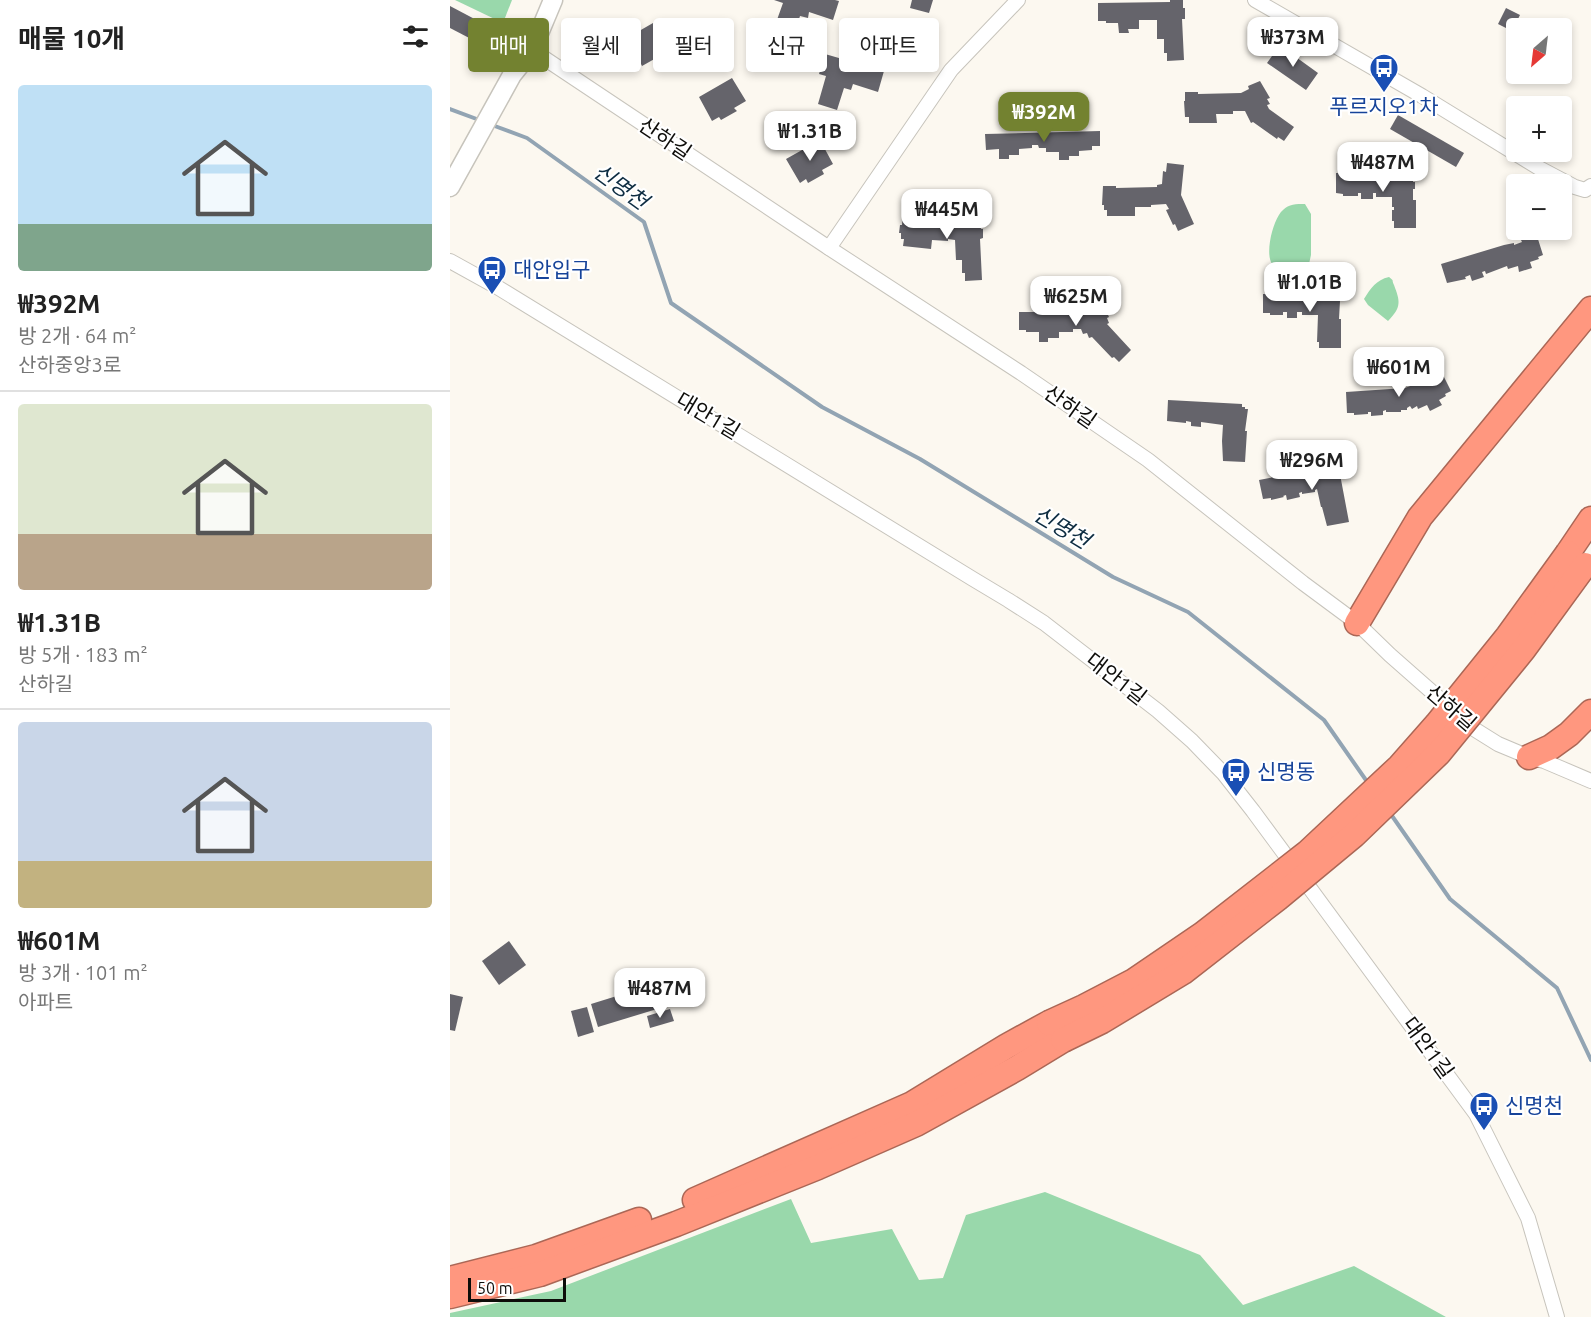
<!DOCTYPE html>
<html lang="ko">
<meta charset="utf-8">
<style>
body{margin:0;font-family:Ubuntu,"Noto Sans KR",sans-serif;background:#f6f6f6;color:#222;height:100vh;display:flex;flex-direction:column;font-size:22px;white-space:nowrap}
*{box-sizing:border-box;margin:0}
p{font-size:20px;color:#767676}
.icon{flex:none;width:33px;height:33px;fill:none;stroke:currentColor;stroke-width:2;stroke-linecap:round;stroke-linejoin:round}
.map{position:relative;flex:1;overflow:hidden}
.side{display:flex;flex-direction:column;background:#fff;width:450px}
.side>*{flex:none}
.banner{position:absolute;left:18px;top:18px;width:570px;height:54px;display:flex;gap:12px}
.needle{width:39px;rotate:208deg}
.fabs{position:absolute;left:1056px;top:18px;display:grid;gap:12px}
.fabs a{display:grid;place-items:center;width:66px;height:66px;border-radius:6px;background:#fff;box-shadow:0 3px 9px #0003;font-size:30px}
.scale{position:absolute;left:18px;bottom:15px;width:98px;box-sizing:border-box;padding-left:6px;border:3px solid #0e0d0a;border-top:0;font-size:16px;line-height:21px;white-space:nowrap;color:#0e0d0a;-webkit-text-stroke:4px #fff;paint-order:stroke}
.price{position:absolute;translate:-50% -51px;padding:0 14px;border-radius:12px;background:#fff;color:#222;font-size:20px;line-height:39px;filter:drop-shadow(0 2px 3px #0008)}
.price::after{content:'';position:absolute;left:50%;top:36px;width:18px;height:14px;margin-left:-9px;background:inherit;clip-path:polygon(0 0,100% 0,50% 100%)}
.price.active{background:#738230;color:#fff}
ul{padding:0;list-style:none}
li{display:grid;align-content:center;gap:12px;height:318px;padding:0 18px}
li+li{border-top:2px solid #e0e0e0}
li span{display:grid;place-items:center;height:186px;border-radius:6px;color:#555}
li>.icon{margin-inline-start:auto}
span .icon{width:108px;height:108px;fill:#fffc;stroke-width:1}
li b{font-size:26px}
h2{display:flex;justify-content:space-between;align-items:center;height:72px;padding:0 18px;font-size:26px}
.chip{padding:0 21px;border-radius:6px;background:#fff;box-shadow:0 3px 9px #0003;font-size:21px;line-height:54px}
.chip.active{background:#738230;color:#fff}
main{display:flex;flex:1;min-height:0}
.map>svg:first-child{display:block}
</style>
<main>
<section class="side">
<h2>매물 10개<svg class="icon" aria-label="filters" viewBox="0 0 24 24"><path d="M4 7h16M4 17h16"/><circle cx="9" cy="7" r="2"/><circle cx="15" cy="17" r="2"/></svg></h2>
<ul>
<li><span style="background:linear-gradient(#bfe0f5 75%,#7fa58c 0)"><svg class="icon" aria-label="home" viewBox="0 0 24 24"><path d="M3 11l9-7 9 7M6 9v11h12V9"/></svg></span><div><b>₩392M</b><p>방 2개 · 64 m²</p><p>산하중앙3로</p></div></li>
<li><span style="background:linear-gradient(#dfe7d0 70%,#b9a48a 0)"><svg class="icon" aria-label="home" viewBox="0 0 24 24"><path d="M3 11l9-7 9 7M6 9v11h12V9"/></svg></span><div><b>₩1.31B</b><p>방 5개 · 183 m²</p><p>산하길</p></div></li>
<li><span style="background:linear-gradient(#c9d6e8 75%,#c2b280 0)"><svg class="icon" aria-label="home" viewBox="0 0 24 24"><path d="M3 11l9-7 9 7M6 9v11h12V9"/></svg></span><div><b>₩601M</b><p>방 3개 · 101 m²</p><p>아파트</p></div></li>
</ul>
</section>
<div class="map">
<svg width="1141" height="1317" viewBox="0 0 1141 1317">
<rect width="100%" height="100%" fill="#fcf8f0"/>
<!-- green -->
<g fill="#99d8ab">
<path d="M 5,0 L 62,0 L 53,23 Z"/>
<path d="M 855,204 L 861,214 L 861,255 L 859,264 C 854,268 849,268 842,268 C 837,268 828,270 824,266 C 813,258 823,218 833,210 C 839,204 846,204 855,204 Z"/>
<path d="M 939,277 C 945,282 941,278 944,285 C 950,301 952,307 938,321 L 918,305 L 914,299 C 921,288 926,280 939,277 Z"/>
<path d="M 595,1192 L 750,1255 L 793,1305 L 904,1266 L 996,1317 L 0,1317 L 0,1313 L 101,1291 L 341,1199 L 361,1243 L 442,1229 L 469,1280 L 493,1278 L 516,1215 Z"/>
</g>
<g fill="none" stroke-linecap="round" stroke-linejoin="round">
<!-- stream -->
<g stroke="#92a4b3" stroke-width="4">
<path d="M 0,109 L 32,121"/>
<path d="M 42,125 L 77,138 L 194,222 L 221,303 L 372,407 L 470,459 L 663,577 L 738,612 L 874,720 L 918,783"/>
<path d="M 940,813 L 1000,899 L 1107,988 L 1141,1060"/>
</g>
</g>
<!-- building -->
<g fill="#65646b">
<path d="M 324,0 L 385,0 L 389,1 L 383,20 L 359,12 L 358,18 L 350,16 L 343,38 L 323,31 L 333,3 Z"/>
<path d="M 462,0 L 483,0 L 479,13 L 460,8 Z"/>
<path d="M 720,0 L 733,0 L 733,8 L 735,8 L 735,19 L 732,19 L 734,60 L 717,61 L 717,53 L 714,53 L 714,39 L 707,39 L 707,20 L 689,20 L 689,29 L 678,29 L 679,33 L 669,33 L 668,23 L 656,23 L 656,21 L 648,21 L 648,3 L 720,2 Z"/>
<path d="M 0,6 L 34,24 L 25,41 L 0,28 Z"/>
<path d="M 1056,8 L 1070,15 L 1062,31 L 1048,24 Z"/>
<path d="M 203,23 L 217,47 L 206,53 L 208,57 L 192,66 L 190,62 L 184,66 L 170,42 Z"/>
<path d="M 832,47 L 868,73 L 856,90 L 817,63 L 827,49 L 829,51 Z"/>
<path d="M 375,54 L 434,71 L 428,92 L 403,84 L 401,90 L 394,88 L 387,110 L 368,104 L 376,76 L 369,74 Z"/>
<path d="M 282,78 L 296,101 L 284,108 L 287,111 L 271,120 L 269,117 L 262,121 L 249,97 Z"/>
<path d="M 810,81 L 820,98 L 817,99 L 820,104 L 817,105 L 819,109 L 844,127 L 834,141 L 828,137 L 827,139 L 803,122 L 801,123 L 795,111 L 783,111 L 783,114 L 766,114 L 767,123 L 739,123 L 739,117 L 735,117 L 734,101 L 735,101 L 735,92 L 748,92 L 748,94 L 791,93 L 799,89 L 798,86 Z"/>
<path d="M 948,115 L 1014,153 L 1006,167 L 940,129 Z"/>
<path d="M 650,131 L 650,146 L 642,146 L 642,150 L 629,151 L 629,156 L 619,156 L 619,160 L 609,160 L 609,152 L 596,152 L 596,148 L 589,148 L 588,145 L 582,145 L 582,148 L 569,149 L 569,155 L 559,155 L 559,159 L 549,159 L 549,149 L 536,150 L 535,134 Z"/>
<path d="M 370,140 L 383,164 L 372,170 L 374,174 L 358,183 L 356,179 L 350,183 L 336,159 Z"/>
<path d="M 717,163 L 734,165 L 731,195 L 744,224 L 728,231 L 725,224 L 723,225 L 716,210 L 719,209 L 716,204 L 701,205 L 701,207 L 685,207 L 685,216 L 657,216 L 657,210 L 654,210 L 654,205 L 652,205 L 653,186 L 666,186 L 666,188 L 707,187 L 707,185 L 712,184 L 713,171 L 716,172 Z"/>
<path d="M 886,173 L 960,173 L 961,176 L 963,176 L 963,182 L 965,182 L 965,189 L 963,189 L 963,200 L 966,200 L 966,228 L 944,228 L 944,221 L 942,221 L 942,210 L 944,210 L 944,207 L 942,207 L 942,197 L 926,197 L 926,193 L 923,193 L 923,199 L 911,199 L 911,193 L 908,193 L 908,196 L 893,196 L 893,194 L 886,193 Z"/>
<path d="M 453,214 L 465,215 L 465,218 L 517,223 L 517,220 L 530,220 L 531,229 L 533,229 L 533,238 L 530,239 L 532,280 L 515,281 L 515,273 L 512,273 L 512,260 L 506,260 L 505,240 L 498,239 L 498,241 L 482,240 L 481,249 L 453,246 L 454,239 L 451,239 L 451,233 L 449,233 L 450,225 L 452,225 Z"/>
<path d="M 1087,236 L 1093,255 L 1088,257 L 1089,259 L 1080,262 L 1082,268 L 1069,272 L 1068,266 L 1058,269 L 1057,266 L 1036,274 L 1035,271 L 1032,272 L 1034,277 L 1022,281 L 1020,275 L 1015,277 L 1016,279 L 997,283 L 991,264 L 1054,245 L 1064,243 L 1064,245 L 1072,242 L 1071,240 Z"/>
<path d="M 886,293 L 886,296 L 889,296 L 889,301 L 890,301 L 889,319 L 891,319 L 891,348 L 869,348 L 869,342 L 867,342 L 868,315 L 852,315 L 852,312 L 847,312 L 847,318 L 837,318 L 837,312 L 833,312 L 833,315 L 820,315 L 820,313 L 813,313 L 813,294 Z"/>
<path d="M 651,300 L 659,317 L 657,318 L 659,323 L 657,324 L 681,350 L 669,362 L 664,357 L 662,358 L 642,337 L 639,338 L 637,333 L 633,334 L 631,329 L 623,329 L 623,332 L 609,332 L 609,338 L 598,338 L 598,342 L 589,342 L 589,332 L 576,332 L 576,330 L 569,330 L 569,312 L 629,312 L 640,308 L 639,305 Z"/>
<path d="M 991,371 L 1001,391 L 995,394 L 996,396 L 989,400 L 992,405 L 980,411 L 977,405 L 968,409 L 967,406 L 962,409 L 960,406 L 957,408 L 957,410 L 951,410 L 951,412 L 936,412 L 936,410 L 933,411 L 933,415 L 921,416 L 921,412 L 918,412 L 918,414 L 904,415 L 904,413 L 897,413 L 896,392 L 955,388 L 968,383 L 969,385 Z"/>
<path d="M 718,400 L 792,404 L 792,407 L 795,407 L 795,409 L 798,409 L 795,431 L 797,431 L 795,462 L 773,461 L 772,441 L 773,425 L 751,422 L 751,427 L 741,426 L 741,422 L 736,421 L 736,423 L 717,421 Z"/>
<path d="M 884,465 L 884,467 L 886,467 L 887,470 L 889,469 L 899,522 L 877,526 L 872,507 L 871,507 L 867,489 L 865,490 L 865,492 L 852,494 L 852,492 L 849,493 L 850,497 L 837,500 L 836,495 L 833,496 L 834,497 L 821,500 L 821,498 L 813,499 L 809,480 Z"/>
<path d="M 59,941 L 76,965 L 49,985 L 32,961 Z"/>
<path d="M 199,986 L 207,1009 L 148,1027 L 141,1004 Z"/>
<path d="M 0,994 L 13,997 L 5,1031 L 0,1030 Z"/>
<path d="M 137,1007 L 144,1032 L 128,1037 L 121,1011 Z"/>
<path d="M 220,1009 L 224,1021 L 200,1028 L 197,1016 Z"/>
</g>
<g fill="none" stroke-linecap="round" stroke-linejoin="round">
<!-- street casing -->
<g stroke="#c7c4bc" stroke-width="16">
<g id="street">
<path d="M 805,0 L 972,96 L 1089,168 L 1125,187 L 1135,190 L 1141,186"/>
<path d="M 82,50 L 379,248 L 571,373 L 698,460 L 853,583 L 907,623 L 940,655 L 1024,729 L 1048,744 L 1079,757 L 1094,761 L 1141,781"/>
<path d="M 379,248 L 501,70 L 568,0"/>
<path d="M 0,261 L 47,287 L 523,579 L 558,600 L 594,623 L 708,711 L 742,741 L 774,774 L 803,811 L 1026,1114 L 1078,1218 L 1107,1317"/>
</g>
</g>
<!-- secondary casing -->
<g stroke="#c7c4bc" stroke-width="21">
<path id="secondary" d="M 0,187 L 62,75 L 82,50 L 103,0"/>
</g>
<!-- highway casing -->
<g stroke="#ab6756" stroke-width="27">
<g id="highway">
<path d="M 1118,553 L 1141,519"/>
<path d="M 907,623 L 970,517 L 1141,309"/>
<path d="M 1079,757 L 1101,747 L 1119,734 L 1141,712"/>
<path d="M 245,1200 L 462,1104 L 557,1046 L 599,1023"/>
<path d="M 0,1279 L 86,1257 L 189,1220"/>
<path d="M 0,1296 L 90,1274 L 226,1224 L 368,1167 L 466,1124 L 567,1068 L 613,1040"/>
</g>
</g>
<!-- street -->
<use href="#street" stroke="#fff" stroke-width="14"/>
<!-- secondary -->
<use href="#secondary" stroke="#fff" stroke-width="18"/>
<!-- highway -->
<use href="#highway" stroke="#ff977f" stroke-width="24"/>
<!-- highway-bridge casing -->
<g stroke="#ab6756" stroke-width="27" stroke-linecap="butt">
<g id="highway-bridge">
<path d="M 599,1023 L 634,1007 L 684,981 L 753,934 L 857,853 L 950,766 L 987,724 L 1058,636 L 1118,553"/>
<path d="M 613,1040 L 652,1021 L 733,972 L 828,898 L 904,835 L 989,753 L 1073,650 L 1135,565"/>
</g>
</g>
<!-- highway-bridge -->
<use href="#highway-bridge" stroke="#ff977f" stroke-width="24"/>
</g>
<!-- icons -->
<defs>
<g id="bus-pin" transform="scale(1.5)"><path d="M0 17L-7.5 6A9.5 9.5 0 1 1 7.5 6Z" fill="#1a4fb4" stroke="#fff"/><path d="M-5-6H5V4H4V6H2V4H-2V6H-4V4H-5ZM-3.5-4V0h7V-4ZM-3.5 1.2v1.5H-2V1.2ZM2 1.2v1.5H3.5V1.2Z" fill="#fff"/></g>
</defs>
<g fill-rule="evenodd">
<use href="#bus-pin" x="934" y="68"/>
<use href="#bus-pin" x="42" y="270"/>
<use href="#bus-pin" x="786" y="772"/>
<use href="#bus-pin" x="1034" y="1106"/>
</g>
<g text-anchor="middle" stroke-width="4.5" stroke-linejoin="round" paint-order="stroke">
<!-- transit labels -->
<g font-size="21" fill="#164399" stroke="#fff" text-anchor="start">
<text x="934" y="114" text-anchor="middle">푸르지오1차</text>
<text x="63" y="277">대안입구</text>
<text x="807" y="779">신명동</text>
<text x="1055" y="1113">신명천</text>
</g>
<!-- street labels -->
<g font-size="21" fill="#0e0d0a" stroke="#fff">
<text transform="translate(215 139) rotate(34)" y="7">산하길</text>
<text transform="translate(620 407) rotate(35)" y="7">산하길</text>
<text transform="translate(258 416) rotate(31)" y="7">대안1길</text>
<text transform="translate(666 679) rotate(38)" y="7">대안1길</text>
<text transform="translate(1001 708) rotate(41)" y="7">산하길</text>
<text transform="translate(978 1048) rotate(54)" y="7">대안1길</text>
</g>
<!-- water labels -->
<g font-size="22" font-style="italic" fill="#0d2c41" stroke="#fff">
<text transform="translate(171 186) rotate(36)" y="8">신명천</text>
<text transform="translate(612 527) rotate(31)" y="8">신명천</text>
</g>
</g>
</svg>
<div class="fabs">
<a><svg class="needle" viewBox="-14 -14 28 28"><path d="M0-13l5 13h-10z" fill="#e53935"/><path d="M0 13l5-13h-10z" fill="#767676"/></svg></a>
<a>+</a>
<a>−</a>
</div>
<div class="scale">50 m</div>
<b class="price" style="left:843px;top:68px">₩373M</b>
<b class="price active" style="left:594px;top:143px">₩392M</b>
<b class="price" style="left:360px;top:162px">₩1.31B</b>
<b class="price" style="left:933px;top:193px">₩487M</b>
<b class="price" style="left:497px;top:240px">₩445M</b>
<b class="price" style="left:860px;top:313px">₩1.01B</b>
<b class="price" style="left:626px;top:327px">₩625M</b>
<b class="price" style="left:949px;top:398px">₩601M</b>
<b class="price" style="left:862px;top:491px">₩296M</b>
<b class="price" style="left:210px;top:1019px">₩487M</b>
<div class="banner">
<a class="chip active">매매</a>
<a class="chip">월세</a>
<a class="chip">필터</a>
<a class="chip">신규</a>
<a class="chip">아파트</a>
</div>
</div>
</main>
